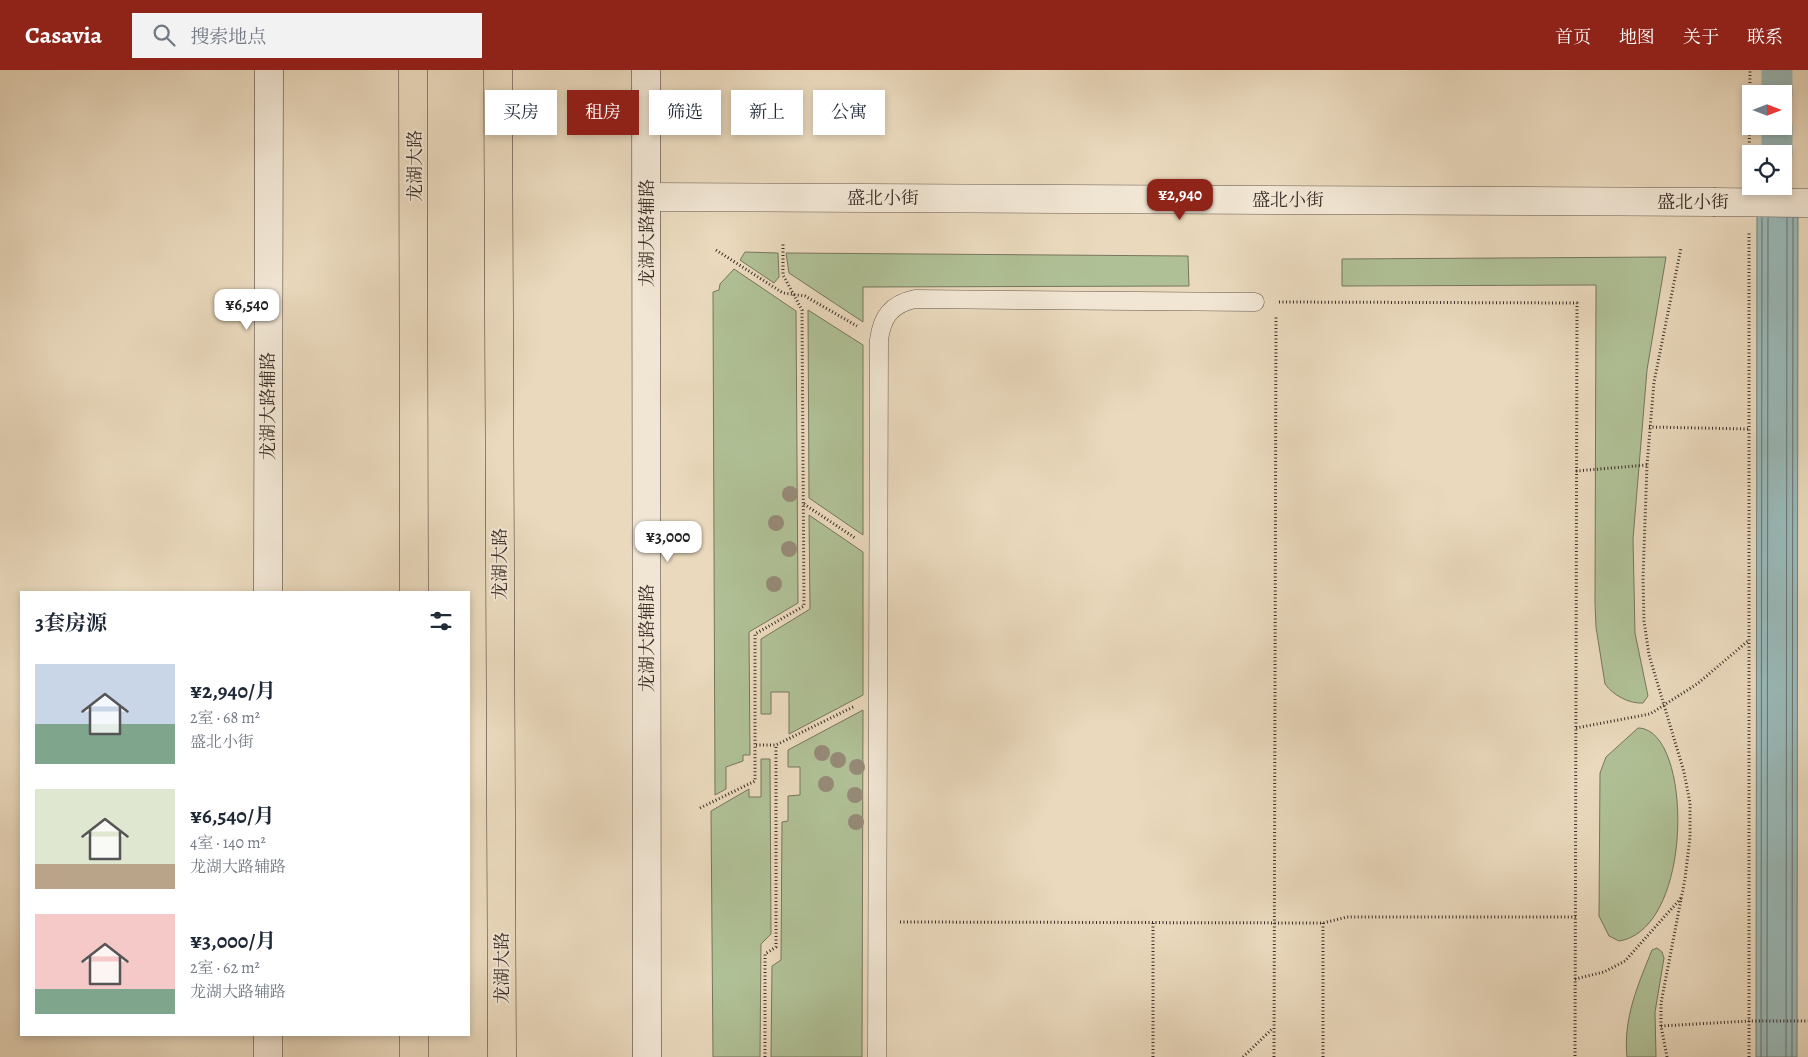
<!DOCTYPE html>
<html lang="zh">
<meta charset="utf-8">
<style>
body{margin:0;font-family:Alegreya,"Noto Serif SC",serif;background:#f2f2f3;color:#1f2937;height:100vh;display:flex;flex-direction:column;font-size:19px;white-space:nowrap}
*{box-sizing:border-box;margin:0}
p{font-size:16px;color:#747a83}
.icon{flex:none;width:28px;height:28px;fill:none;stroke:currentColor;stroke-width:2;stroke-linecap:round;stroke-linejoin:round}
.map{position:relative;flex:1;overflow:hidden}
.panel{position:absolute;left:20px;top:521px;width:450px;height:445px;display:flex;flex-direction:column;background:#fff;border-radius:0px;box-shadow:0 2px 8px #0003}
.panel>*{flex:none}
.guide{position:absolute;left:485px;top:20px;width:475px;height:45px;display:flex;gap:10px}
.needle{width:32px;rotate:90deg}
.controls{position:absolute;left:1742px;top:15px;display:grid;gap:10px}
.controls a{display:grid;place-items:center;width:50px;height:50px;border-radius:0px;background:#fff;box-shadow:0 2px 8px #0003;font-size:25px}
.price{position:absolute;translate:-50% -42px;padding:0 11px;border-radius:10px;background:#fff;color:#222;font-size:16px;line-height:32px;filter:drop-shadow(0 1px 2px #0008)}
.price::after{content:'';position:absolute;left:50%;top:30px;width:15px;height:11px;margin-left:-8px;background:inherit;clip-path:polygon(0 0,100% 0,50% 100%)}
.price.on{background:#8f2418;color:#fff}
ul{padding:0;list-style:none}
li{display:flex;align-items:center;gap:15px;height:125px;padding:0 15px}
li span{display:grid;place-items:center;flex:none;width:140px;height:100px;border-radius:0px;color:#555}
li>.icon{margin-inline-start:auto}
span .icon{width:60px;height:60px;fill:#fffc;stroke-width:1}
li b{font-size:21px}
h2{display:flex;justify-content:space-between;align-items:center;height:60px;padding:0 15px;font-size:21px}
.chip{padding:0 18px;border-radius:0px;background:#fff;box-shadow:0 2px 8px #0003;font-size:18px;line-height:45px}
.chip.on{background:#8f2418;color:#fff}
header{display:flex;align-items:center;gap:30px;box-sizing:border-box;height:70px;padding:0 25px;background:#8f2418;color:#fff}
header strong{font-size:24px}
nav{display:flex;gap:28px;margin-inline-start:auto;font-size:18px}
.search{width:350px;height:45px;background:#f2f2f3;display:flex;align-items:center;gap:12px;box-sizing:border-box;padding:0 18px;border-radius:0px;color:#747a83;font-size:19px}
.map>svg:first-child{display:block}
</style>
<header>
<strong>Casavia</strong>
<div class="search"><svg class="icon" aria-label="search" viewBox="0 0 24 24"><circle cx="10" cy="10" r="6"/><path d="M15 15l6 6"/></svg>搜索地点</div>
<nav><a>首页</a><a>地图</a><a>关于</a><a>联系</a></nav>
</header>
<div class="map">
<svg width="1808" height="987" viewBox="0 0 1808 987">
<rect width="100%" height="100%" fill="#ead9bd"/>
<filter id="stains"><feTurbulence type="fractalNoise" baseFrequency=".004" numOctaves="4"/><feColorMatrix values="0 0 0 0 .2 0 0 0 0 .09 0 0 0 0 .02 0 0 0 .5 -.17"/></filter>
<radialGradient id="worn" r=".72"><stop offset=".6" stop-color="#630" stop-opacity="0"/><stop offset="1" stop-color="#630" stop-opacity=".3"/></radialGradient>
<!-- green -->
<g fill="#b0c096" stroke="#76765e">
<path d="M 745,182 L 778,183 L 779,207 L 774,213 L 740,190 Z"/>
<path d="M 786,183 L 1188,186 L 1189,216 L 863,217 L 863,252 L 789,203 Z"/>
<path d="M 1666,187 L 1647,300 L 1633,469 L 1635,563 L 1648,626 L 1643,633 C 1629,634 1613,625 1605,614 L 1596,557 L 1595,533 L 1596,215 L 1342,216 L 1342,189 Z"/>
<path d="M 734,199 L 796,241 L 798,533 L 749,562 L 750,685 L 743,685 L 743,691 L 726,697 L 726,719 L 715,725 L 713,222 L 719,220 L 720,214 Z"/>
<path d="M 808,240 L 863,275 L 863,465 L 809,428 Z"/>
<path d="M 809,445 L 863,482 L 863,625 L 789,664 L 789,622 L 771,622 L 771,644 L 761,644 L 761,569 L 810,539 Z"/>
<path d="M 863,640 L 862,987 L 771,987 L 772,896 L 781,890 L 782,752 L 788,751 L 788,726 L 800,725 L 800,697 L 788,697 L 788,680 Z"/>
<path d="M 1638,658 C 1693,658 1695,859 1619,871 L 1609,866 L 1599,846 L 1600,703 L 1606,687 Z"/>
<path d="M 761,689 L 770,689 L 771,864 L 761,874 L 760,987 L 713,987 L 711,741 L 749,719 L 749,727 L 761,727 Z"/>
<path d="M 1657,878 L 1662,882 L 1664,888 L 1655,942 L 1656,987 L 1627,987 C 1623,948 1638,915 1652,880 Z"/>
</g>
<!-- water -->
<path fill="#9ab9b8" stroke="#74817e" d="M 1757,128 L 1798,128 L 1797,987 L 1756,987 Z"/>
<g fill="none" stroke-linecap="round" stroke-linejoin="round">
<!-- shore -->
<g stroke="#6a7370" stroke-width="1">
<path d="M 1761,987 L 1762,148"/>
<path d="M 1767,987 L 1768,148"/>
<path d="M 1786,987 L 1787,148"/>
<path d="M 1792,987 L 1793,148"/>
</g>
<!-- canal -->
<g stroke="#9ab9b8" stroke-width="31">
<path d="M 1777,0 L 1777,24"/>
<path d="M 1777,56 L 1777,84"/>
</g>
<!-- service casing -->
<g stroke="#67584c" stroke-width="19">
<path id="service" d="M 877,987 L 879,270 C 882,247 891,234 915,229 L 1255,232"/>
</g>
<!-- tertiary casing -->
<g stroke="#67584c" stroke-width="29">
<path id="tertiary" d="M 647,127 L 1713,132"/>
</g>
<!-- secondary casing -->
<g stroke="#3b2d27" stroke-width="29">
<g id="secondary">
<path d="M 646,0 L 647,987"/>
<path d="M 268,522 L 269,0"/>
<path d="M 268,987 L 268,965"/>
</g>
</g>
<!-- trunk casing -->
<g stroke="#3b2d27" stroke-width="29">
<g id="trunk">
<path d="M 413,0 L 414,522"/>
<path d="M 498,0 L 502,987"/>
<path d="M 414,987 L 414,965"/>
</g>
</g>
<!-- path -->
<g stroke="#3b2d27" stroke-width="3" stroke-dasharray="1 2.5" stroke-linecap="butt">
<path d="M 1749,104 L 1750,0"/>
<path d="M 716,180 L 783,223 L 805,226 L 857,256"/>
<path d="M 1279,232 L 1577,233 L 1575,987"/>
<path d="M 1649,357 L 1749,359"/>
<path d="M 1576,401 L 1647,395"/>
<path d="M 804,434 L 855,468"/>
<path d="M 1576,658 L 1650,644 L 1697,614 L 1748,571"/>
<path d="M 756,675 L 776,675 L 855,636"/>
<path d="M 700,738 L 755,711 L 755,564 L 804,536 L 802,240 L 783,205 L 783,174"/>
<path d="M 900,852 L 1323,853 L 1347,847 L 1576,847"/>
<path d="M 1153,853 L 1153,987"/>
<path d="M 1323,853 L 1323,987"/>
<path d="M 1575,909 L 1604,902 L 1625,891 L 1682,827"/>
<path d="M 1661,956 L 1749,951 L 1808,951"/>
<path d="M 765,987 L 765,884 L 776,877 L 776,675"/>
<path d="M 1243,987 L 1273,958"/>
<path d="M 1274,987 L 1276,245"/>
<path d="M 1667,987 L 1661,956 L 1661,933 L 1685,809 L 1690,767 L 1690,733 L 1684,702 L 1649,585 L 1644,551 L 1643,508 L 1647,395 L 1654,312 L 1681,178"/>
<path d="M 1749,987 L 1749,161"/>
</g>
<!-- service -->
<use href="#service" stroke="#f1e6d4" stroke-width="18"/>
<!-- tertiary -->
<use href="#tertiary" stroke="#f1e6d4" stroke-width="28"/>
<!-- secondary -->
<use href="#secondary" stroke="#f1e6d4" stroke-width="28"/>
<!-- trunk -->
<use href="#trunk" stroke="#ead9bd" stroke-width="28"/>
<!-- tertiary-bridge casing -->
<g stroke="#67584c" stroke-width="29" stroke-linecap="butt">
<path id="tertiary-bridge" d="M 1713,132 L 1808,133"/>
</g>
<!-- tertiary-bridge -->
<use href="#tertiary-bridge" stroke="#f1e6d4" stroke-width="28"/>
</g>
<!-- trees -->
<g fill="#968a77">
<circle cx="790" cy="424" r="8"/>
<circle cx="776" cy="453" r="8"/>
<circle cx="789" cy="479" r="8"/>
<circle cx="774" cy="514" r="8"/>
<circle cx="822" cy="683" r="8"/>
<circle cx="838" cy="690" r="8"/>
<circle cx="857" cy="697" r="8"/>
<circle cx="826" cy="714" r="8"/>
<circle cx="855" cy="725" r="8"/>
<circle cx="856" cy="752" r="8"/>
</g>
<g text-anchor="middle" stroke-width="4" stroke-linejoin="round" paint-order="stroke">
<!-- street labels -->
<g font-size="18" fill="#3b2d27" stroke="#f1e6d4">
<text transform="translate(415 96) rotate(-90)" y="6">龙湖大路</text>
<text x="883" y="134">盛北小街</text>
<text x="1288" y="136">盛北小街</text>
<text x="1693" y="138">盛北小街</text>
<text transform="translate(647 163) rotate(-90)" y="6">龙湖大路辅路</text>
<text transform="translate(268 336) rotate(-90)" y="6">龙湖大路辅路</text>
<text transform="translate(500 494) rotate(-90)" y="6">龙湖大路</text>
<text transform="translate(647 568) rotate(-90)" y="6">龙湖大路辅路</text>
<text transform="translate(502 898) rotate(-90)" y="6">龙湖大路</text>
</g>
</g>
<rect width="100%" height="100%" filter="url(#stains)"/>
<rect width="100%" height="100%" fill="url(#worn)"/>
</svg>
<div class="controls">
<a><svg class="needle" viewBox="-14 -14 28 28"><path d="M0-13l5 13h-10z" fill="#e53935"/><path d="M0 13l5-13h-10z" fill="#747a83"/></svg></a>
<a><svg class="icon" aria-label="locate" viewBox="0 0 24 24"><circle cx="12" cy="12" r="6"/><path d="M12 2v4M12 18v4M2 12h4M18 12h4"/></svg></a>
</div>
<b class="price on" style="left:1180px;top:151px">¥2,940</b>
<b class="price" style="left:247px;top:261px">¥6,540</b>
<b class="price" style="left:668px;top:493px">¥3,000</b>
<div class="guide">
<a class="chip">买房</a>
<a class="chip on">租房</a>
<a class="chip">筛选</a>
<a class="chip">新上</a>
<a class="chip">公寓</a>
</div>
<section class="panel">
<h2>3套房源<svg class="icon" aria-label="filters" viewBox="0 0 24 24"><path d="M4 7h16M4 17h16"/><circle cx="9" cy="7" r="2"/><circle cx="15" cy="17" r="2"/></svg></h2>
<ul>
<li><span style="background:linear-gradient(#c9d6e8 60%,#7fa58c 0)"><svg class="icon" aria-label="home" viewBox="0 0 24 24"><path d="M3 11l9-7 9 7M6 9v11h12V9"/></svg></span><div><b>¥2,940/月</b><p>2室 · 68 m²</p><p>盛北小街</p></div></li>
<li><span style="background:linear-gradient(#dfe7d0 75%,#b9a48a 0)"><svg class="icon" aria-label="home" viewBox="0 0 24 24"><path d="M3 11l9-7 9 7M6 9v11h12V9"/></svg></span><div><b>¥6,540/月</b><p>4室 · 140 m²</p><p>龙湖大路辅路</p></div></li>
<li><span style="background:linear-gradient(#f6c9c9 75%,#7fa58c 0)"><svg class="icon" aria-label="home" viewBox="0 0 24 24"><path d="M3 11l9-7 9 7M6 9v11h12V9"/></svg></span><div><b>¥3,000/月</b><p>2室 · 62 m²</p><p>龙湖大路辅路</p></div></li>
</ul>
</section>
</div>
